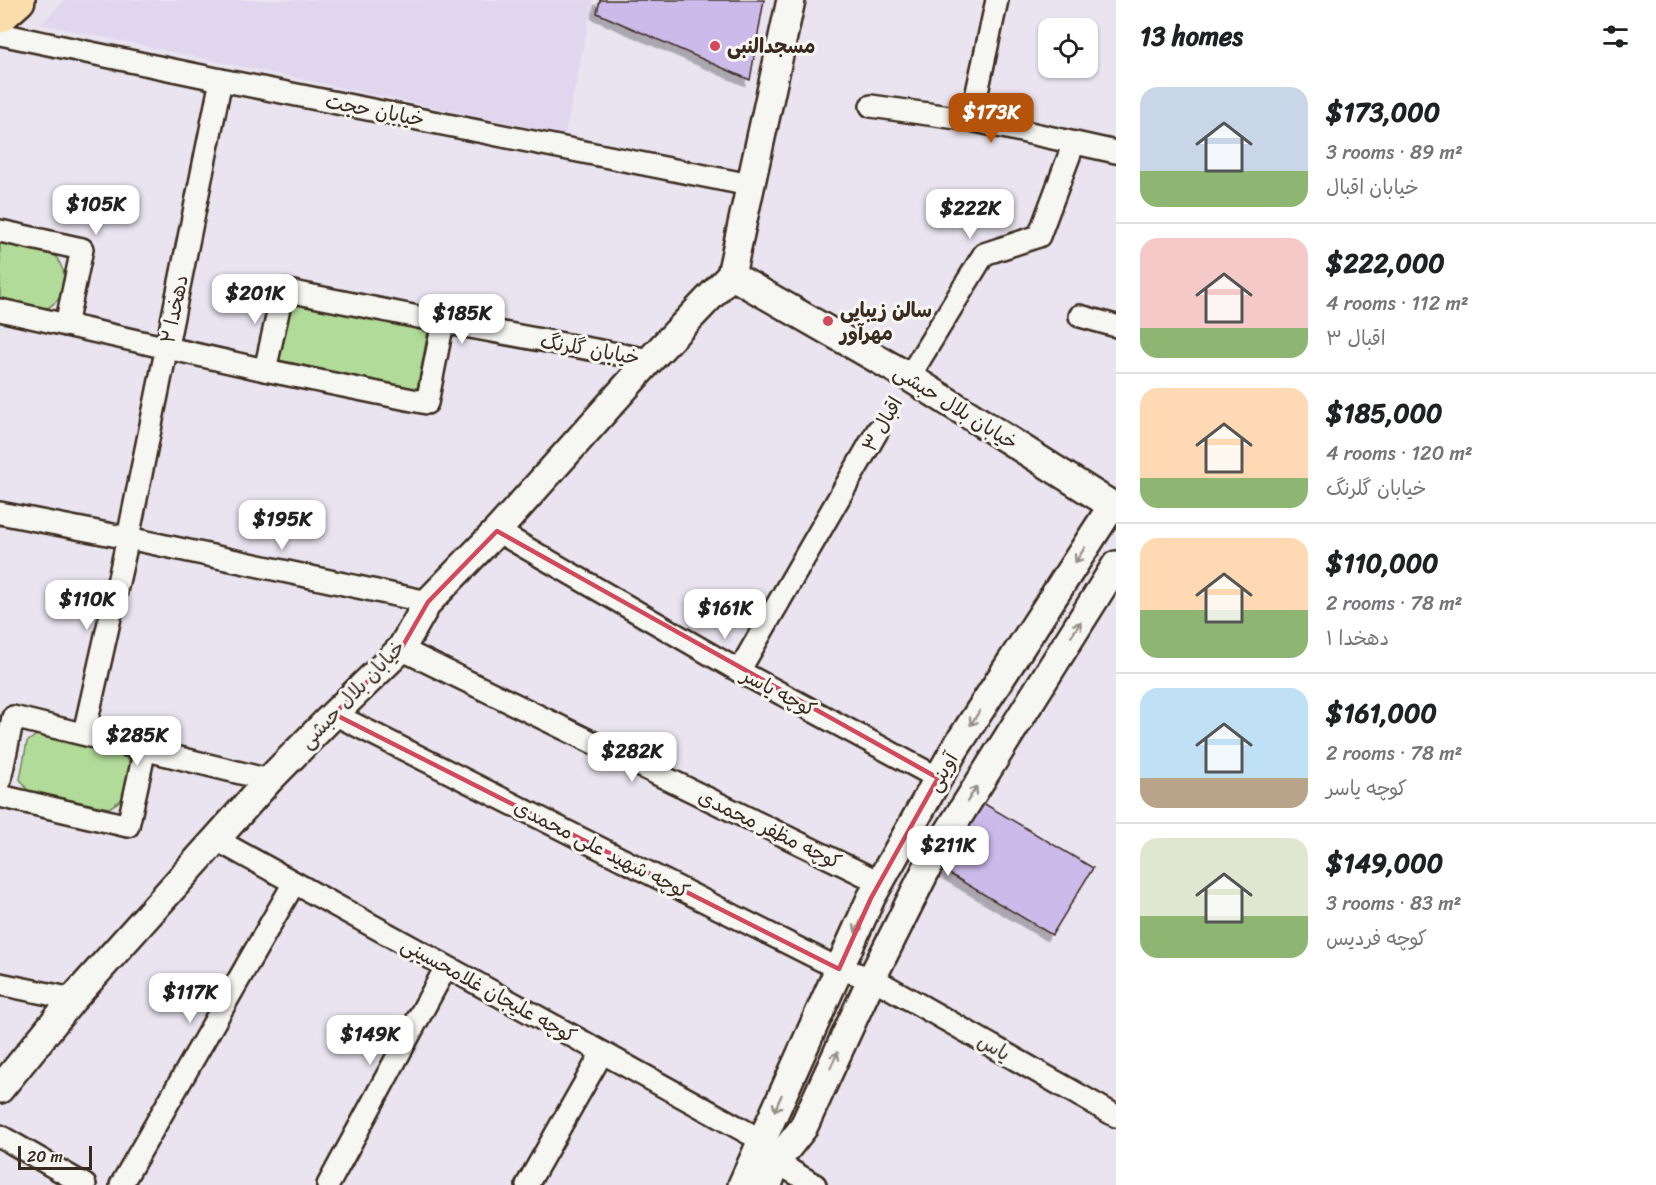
<!DOCTYPE html>
<meta charset="utf-8">
<style>
body{margin:0;font-family:Sriracha,"Playpen Sans Arabic",sans-serif;background:#f2f2f2;color:#202124;height:100vh;display:flex;flex-direction:column;font-size:22px;white-space:nowrap}
*{box-sizing:border-box;margin:0}
p{font-size:20px;color:#757577}
.icon{flex:none;width:33px;height:33px;fill:none;stroke:currentColor;stroke-width:2;stroke-linecap:round;stroke-linejoin:round}
.map{position:relative;flex:1;overflow:hidden}
.panel{display:flex;flex-direction:column;background:#fff;width:540px}
.panel>*{flex:none}
.buttons{position:absolute;left:1038px;top:18px;display:grid;gap:12px}
.buttons a{display:grid;place-items:center;width:60px;height:60px;border-radius:12px;background:#fff;box-shadow:0 2px 4px #0004;font-size:30px}
.scale{position:absolute;left:18px;bottom:15px;width:74px;box-sizing:border-box;padding-left:6px;border:3px solid #3b2a1e;border-top:0;font-size:16px;line-height:21px;white-space:nowrap;color:#3b2a1e;-webkit-text-stroke:4px #f6f6f2;paint-order:stroke}
.price{position:absolute;translate:-50% -51px;padding:0 14px;border-radius:12px;background:#fff;color:#222;font-size:20px;line-height:39px;filter:drop-shadow(0 2px 3px #0008)}
.price::after{content:'';position:absolute;left:50%;top:36px;width:18px;height:14px;margin-left:-9px;background:inherit;clip-path:polygon(0 0,100% 0,50% 100%)}
.price.active{background:#b45309;color:#fff}
ul{padding:0;list-style:none}
li{display:flex;align-items:center;gap:18px;height:150px;padding:0 24px}
li+li{border-top:2px solid #e0e0e0}
li span{display:grid;place-items:center;flex:none;width:168px;height:120px;border-radius:18px;color:#555}
li>.icon{margin-inline-start:auto}
span .icon{width:72px;height:72px;fill:#fffc;stroke-width:1}
li b{font-size:26px}
h2{display:flex;justify-content:space-between;align-items:center;height:72px;padding:0 24px;font-size:26px}
main{display:flex;flex:1;min-height:0}
.map>svg:first-child{display:block}
</style>
<main>
<div class="map">
<svg width="1116" height="1185" viewBox="0 0 1116 1185">
<defs>
<filter id="shadow"><feDropShadow dx="-5.5" dy="5.5" stdDeviation="0" flood-color="#0004"/></filter>
</defs>
<rect width="100%" height="100%" fill="#e9e4f0"/>
<filter id="ink" filterUnits="userSpaceOnUse"><feTurbulence type="fractalNoise" baseFrequency=".0167" numOctaves="2"/><feDisplacementMap in="SourceGraphic" scale="12" xChannelSelector="R" yChannelSelector="G"/><feConvolveMatrix kernelMatrix="1 2 1 2 8 2 1 2 1" color-interpolation-filters="sRGB"/></filter>
<g filter="url(#ink)">
<!-- built -->
<path fill="#e0d7ee" d="M 65,0 L 593,0 L 565,135 L 41,24 Z"/>
<!-- green -->
<g fill="#b1db98" stroke="#76825b" stroke-width="1.5">
<path d="M 0,242 L 56,256 C 71,282 70,295 43,311 L 0,301 Z"/>
<path d="M 292,301 L 428,331 L 417,390 L 279,360 Z"/>
<path d="M 39,733 L 123,753 L 131,765 L 123,799 L 109,808 L 28,791 L 20,779 L 27,742 Z"/>
</g>
<!-- building -->
<g fill="#ccbaeb" stroke="#3b2a1e" stroke-width="1.5" filter="url(#shadow)">
<path d="M 600,0 L 764,0 L 750,80 L 597,13 Z"/>
<path d="M 978,800 L 1093,868 L 1052,935 L 938,867 Z"/>
</g>
<g fill="none" stroke-linecap="round" stroke-linejoin="round">
<!-- minor casing -->
<g stroke="#3b2a1e" stroke-width="26">
<g id="minor">
<path d="M 0,34 L 221,80 L 750,185"/>
<path d="M 871,106 L 971,120 L 1116,152"/>
<path d="M 971,120 L 997,0"/>
<path d="M 0,231 L 82,249 L 66,325"/>
<path d="M 0,310 L 265,370 L 427,403 L 443,322"/>
<path d="M 1080,316 L 1116,326"/>
<path d="M 265,370 L 283,290 L 443,322 L 650,360"/>
<path d="M 909,377 L 984,254 L 1039,236 L 1074,143"/>
<path d="M 0,513 L 128,538 L 428,602"/>
<path d="M 497,531 L 739,671 L 938,778"/>
<path d="M 401,649 L 881,883"/>
<path d="M 739,671 L 878,430"/>
<path d="M 334,714 L 839,969 L 872,978 L 1116,1116"/>
<path d="M 84,733 L 128,538 L 221,80"/>
<path d="M 0,780 L 13,717 L 269,780"/>
<path d="M 0,796 L 128,826 L 145,749"/>
<path d="M 217,840 L 761,1140 L 776,1162 L 815,1185"/>
<path d="M 0,984 L 73,999"/>
<path d="M 0,1136 L 85,1185"/>
<path d="M 121,1185 L 294,883"/>
<path d="M 328,1185 L 446,967"/>
<path d="M 527,1185 L 602,1053"/>
</g>
</g>
<!-- tertiary casing -->
<g stroke="#3b2a1e" stroke-width="32">
<g id="tertiary">
<path d="M 731,275 L 909,377 L 1116,508"/>
<path d="M 0,1089 L 73,999 L 269,780 L 334,714 L 401,649 L 428,602 L 497,531 L 650,360 L 731,275 L 791,0"/>
<path d="M 742,1185 L 871,898 L 953,752 L 1112,506"/>
<path d="M 768,1185 L 776,1162 L 803,1128 L 872,978 L 931,860 L 1116,565"/>
</g>
</g>
<!-- primary casing -->
<g stroke="#3b2a1e" stroke-width="38">
<path id="primary" d="M 0,16 L 18,0"/>
</g>
<!-- path -->
<path stroke="#3b2a1e" stroke-width="4" stroke-dasharray="1.5 4.5" stroke-linecap="butt" d="M 889,412 L 897,398"/>
<!-- minor -->
<use href="#minor" stroke="#f6f6f2" stroke-width="21"/>
<!-- tertiary -->
<use href="#tertiary" stroke="#f6f6f2" stroke-width="27"/>
<!-- primary -->
<use href="#primary" stroke="#fbddab" stroke-width="33"/>
</g>
<!-- one-way arrows -->
<defs><path id="oneway-shaft" d="M-6 0H5M1.5-3L5.5 0L1.5 3" fill="none" stroke-width="1.6" stroke-linecap="round" stroke-linejoin="round" transform="scale(1.5)"/></defs>
<g stroke="#989088">
<use href="#oneway-shaft" transform="translate(1080 555) rotate(123)"/>
<use href="#oneway-shaft" transform="translate(1076 629) rotate(-58)"/>
<use href="#oneway-shaft" transform="translate(975 718) rotate(123)"/>
<use href="#oneway-shaft" transform="translate(972 794) rotate(-58)"/>
<use href="#oneway-shaft" transform="translate(859 925) rotate(114)"/>
<use href="#oneway-shaft" transform="translate(834 1060) rotate(-65)"/>
<use href="#oneway-shaft" transform="translate(778 1103) rotate(114)"/>
</g>
</g>
<!-- marked area -->
<path fill="none" stroke="#d1495b" stroke-width="4.5" stroke-linejoin="round" d="M 497,531 L 938,778 L 871,898 L 839,969 L 334,714 L 401,649 L 428,602 Z"/>
<!-- markers -->
<g fill="#d1495b" stroke="#f6f6f2" stroke-width="2">
<circle cx="715" cy="46" r="6"/>
<circle cx="828" cy="321" r="6"/>
</g>
<g text-anchor="middle" stroke-width="6" stroke-linejoin="round" paint-order="stroke">
<!-- poi labels -->
<g font-size="20" font-weight="bold" fill="#3b2a1e" stroke="#f6f6f2" text-anchor="start">
<text x="727" y="53">مسجدالنبی</text>
<text x="840" y="317">سالن زیبایی<tspan x="840" dy="23">مهرآور</tspan></text>
</g>
<!-- street labels -->
<g font-size="20" fill="#3b2a1e" stroke="#f6f6f2">
<text transform="translate(375 110) rotate(11)" y="7">خیابان حجت</text>
<text transform="translate(174 309) rotate(-78)" y="7">دهخدا ۲</text>
<text transform="translate(590 349) rotate(10)" y="7">خیابان گلرنگ</text>
<text transform="translate(956 407) rotate(32)" y="7">خیابان بلال حبشی</text>
<text transform="translate(882 424) rotate(-60)" y="7">اقبال ۳</text>
<text transform="translate(779 692) rotate(28)" y="7">کوچه یاسر</text>
<text transform="translate(352 694) rotate(-46)" y="7">خیابان بلال حبشی</text>
<text transform="translate(942 772) rotate(-60)" y="7">آوینی</text>
<text transform="translate(770 829) rotate(26)" y="7">کوچه مظفر محمدی</text>
<text transform="translate(602 849) rotate(27)" y="7">کوچه شهید علی محمدی</text>
<text transform="translate(489 990) rotate(29)" y="7">کوچه علیجان غلامحسینی</text>
<text transform="translate(994 1047) rotate(30)" y="7">یاس</text>
</g>
</g>
</svg>
<div class="buttons">
<a><svg class="icon" aria-label="locate" viewBox="0 0 24 24"><circle cx="12" cy="12" r="6"/><path d="M12 2v4M12 18v4M2 12h4M18 12h4"/></svg></a>
</div>
<div class="scale">20 m</div>
<b class="price active" style="left:991px;top:144px">$173K</b>
<b class="price" style="left:96px;top:236px">$105K</b>
<b class="price" style="left:970px;top:240px">$222K</b>
<b class="price" style="left:255px;top:325px">$201K</b>
<b class="price" style="left:462px;top:345px">$185K</b>
<b class="price" style="left:282px;top:551px">$195K</b>
<b class="price" style="left:87px;top:631px">$110K</b>
<b class="price" style="left:725px;top:640px">$161K</b>
<b class="price" style="left:137px;top:767px">$285K</b>
<b class="price" style="left:632px;top:783px">$282K</b>
<b class="price" style="left:948px;top:877px">$211K</b>
<b class="price" style="left:190px;top:1024px">$117K</b>
<b class="price" style="left:370px;top:1066px">$149K</b>
</div>
<section class="panel">
<h2>13 homes<svg class="icon" aria-label="filters" viewBox="0 0 24 24"><path d="M4 7h16M4 17h16"/><circle cx="9" cy="7" r="2"/><circle cx="15" cy="17" r="2"/></svg></h2>
<ul>
<li><span style="background:linear-gradient(#c9d6e8 70%,#8fb573 0)"><svg class="icon" aria-label="home" viewBox="0 0 24 24"><path d="M3 11l9-7 9 7M6 9v11h12V9"/></svg></span><div><b>$173,000</b><p>3 rooms · 89 m²</p><p>خیابان اقبال</p></div></li>
<li><span style="background:linear-gradient(#f6c9c9 75%,#8fb573 0)"><svg class="icon" aria-label="home" viewBox="0 0 24 24"><path d="M3 11l9-7 9 7M6 9v11h12V9"/></svg></span><div><b>$222,000</b><p>4 rooms · 112 m²</p><p>اقبال ۳</p></div></li>
<li><span style="background:linear-gradient(#ffd9b3 75%,#8fb573 0)"><svg class="icon" aria-label="home" viewBox="0 0 24 24"><path d="M3 11l9-7 9 7M6 9v11h12V9"/></svg></span><div><b>$185,000</b><p>4 rooms · 120 m²</p><p>خیابان گلرنگ</p></div></li>
<li><span style="background:linear-gradient(#ffd9b3 60%,#8fb573 0)"><svg class="icon" aria-label="home" viewBox="0 0 24 24"><path d="M3 11l9-7 9 7M6 9v11h12V9"/></svg></span><div><b>$110,000</b><p>2 rooms · 78 m²</p><p>دهخدا ۱</p></div></li>
<li><span style="background:linear-gradient(#bfe0f5 75%,#b9a48a 0)"><svg class="icon" aria-label="home" viewBox="0 0 24 24"><path d="M3 11l9-7 9 7M6 9v11h12V9"/></svg></span><div><b>$161,000</b><p>2 rooms · 78 m²</p><p>کوچه یاسر</p></div></li>
<li><span style="background:linear-gradient(#dfe7d0 65%,#8fb573 0)"><svg class="icon" aria-label="home" viewBox="0 0 24 24"><path d="M3 11l9-7 9 7M6 9v11h12V9"/></svg></span><div><b>$149,000</b><p>3 rooms · 83 m²</p><p>کوچه فردیس</p></div></li>
</ul>
</section>
</main>
